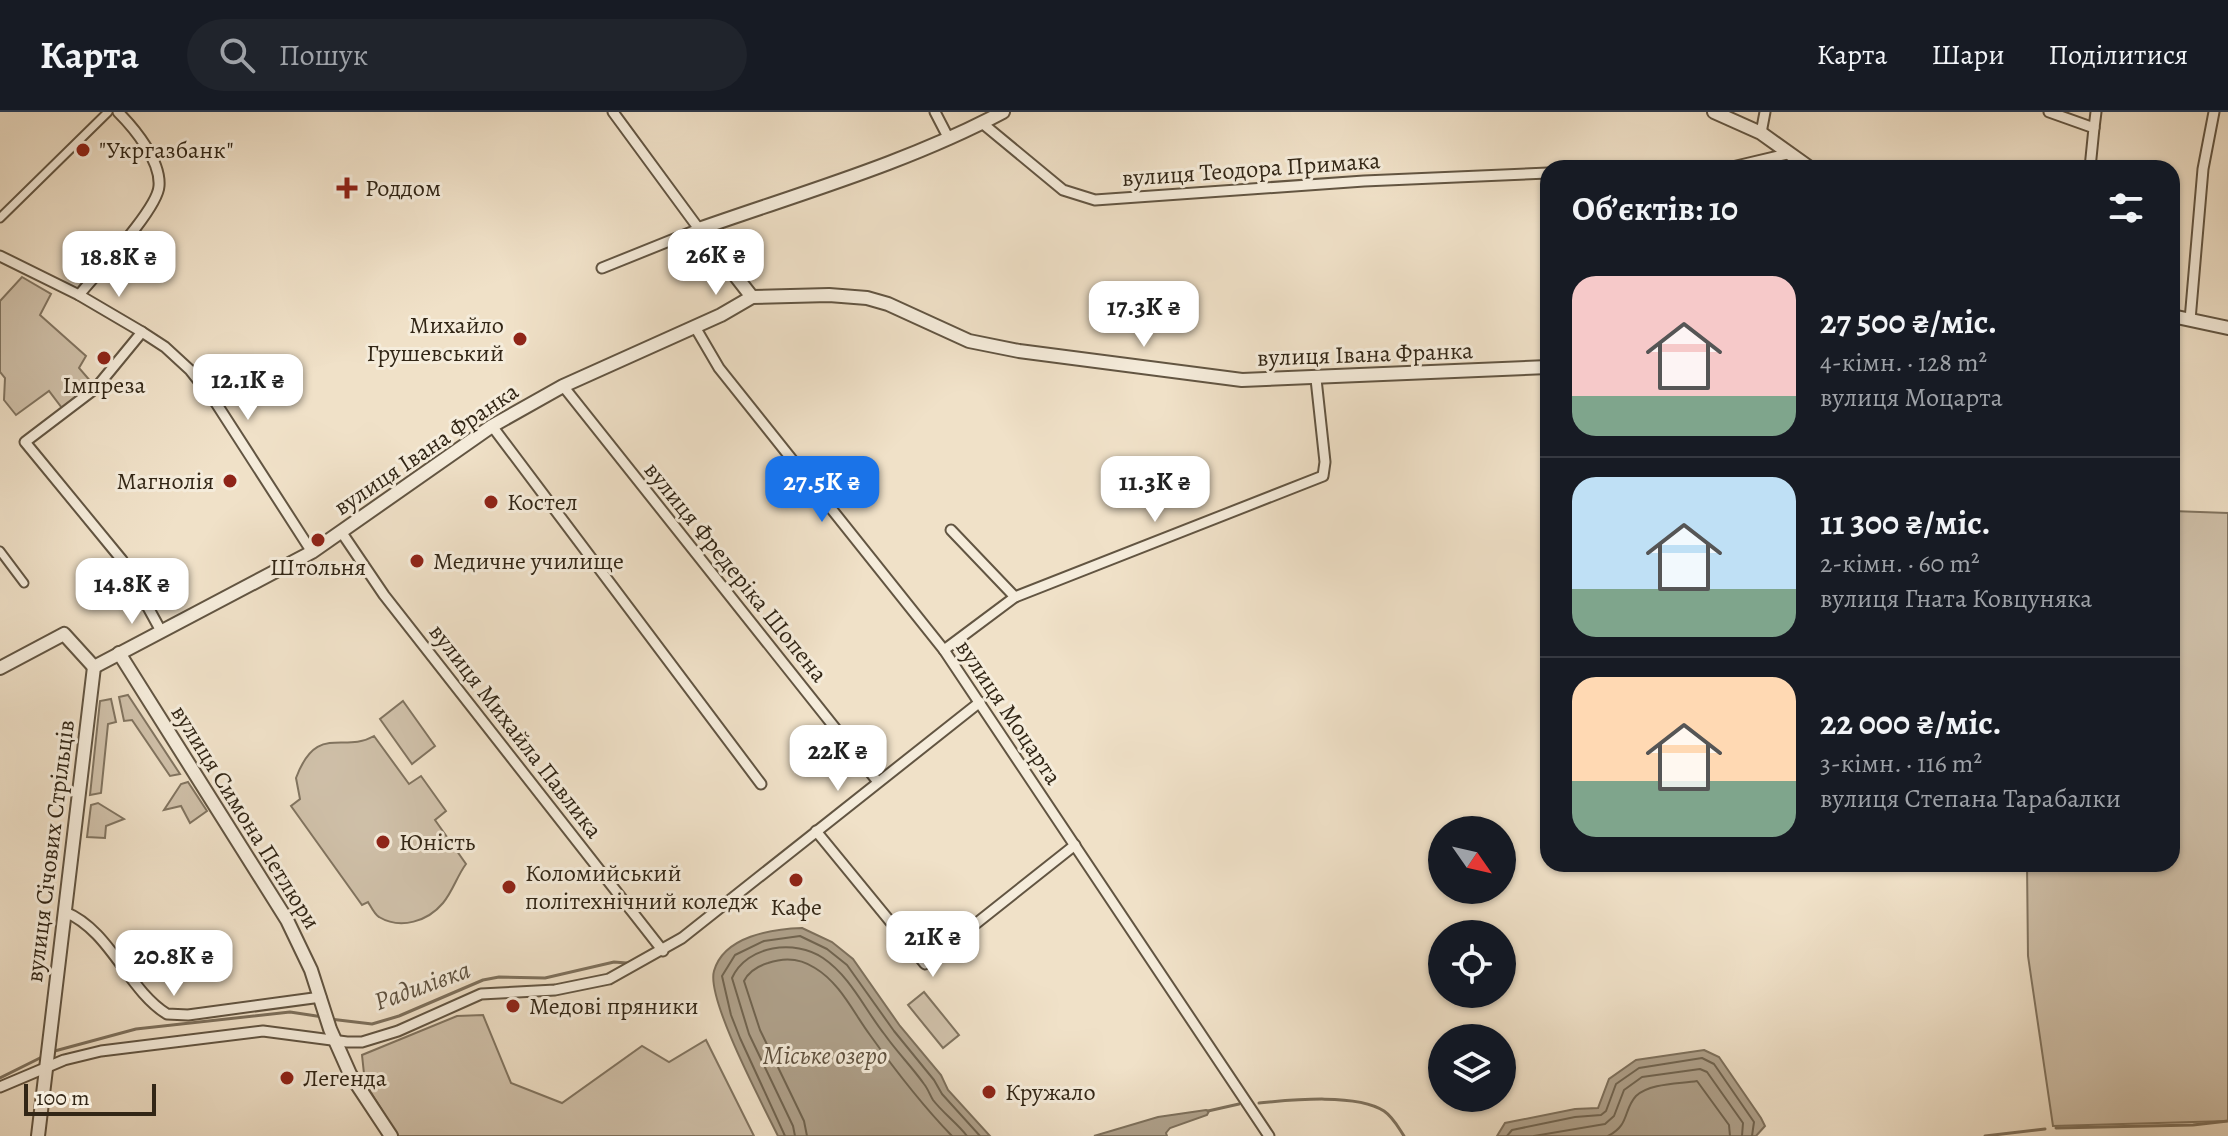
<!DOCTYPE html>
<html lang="uk">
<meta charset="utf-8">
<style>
body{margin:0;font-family:Alegreya,serif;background:#20242c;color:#f1f3f6;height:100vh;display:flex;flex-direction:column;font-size:30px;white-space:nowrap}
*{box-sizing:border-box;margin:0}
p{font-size:26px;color:#9ea1a6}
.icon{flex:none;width:44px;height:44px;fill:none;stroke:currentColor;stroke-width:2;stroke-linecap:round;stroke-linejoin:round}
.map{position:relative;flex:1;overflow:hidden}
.side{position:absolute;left:1540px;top:48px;width:640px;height:712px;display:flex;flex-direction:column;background:#171b24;border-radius:24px;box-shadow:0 2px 6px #0004}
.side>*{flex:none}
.needle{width:52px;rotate:124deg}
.controls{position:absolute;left:1428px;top:704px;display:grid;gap:16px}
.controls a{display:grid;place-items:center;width:88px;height:88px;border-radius:50%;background:#171b24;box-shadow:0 2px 6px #0004;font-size:40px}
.scale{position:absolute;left:24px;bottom:20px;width:132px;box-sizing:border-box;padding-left:8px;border:4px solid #322616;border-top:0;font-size:22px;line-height:28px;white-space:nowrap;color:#322616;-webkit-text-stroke:6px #f5ecdb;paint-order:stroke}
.price{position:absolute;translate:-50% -68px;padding:0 18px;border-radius:16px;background:#fff;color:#222;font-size:26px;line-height:52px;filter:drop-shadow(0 2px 4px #0008)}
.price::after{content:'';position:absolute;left:50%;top:48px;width:24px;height:18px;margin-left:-12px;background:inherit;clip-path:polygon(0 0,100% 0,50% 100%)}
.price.on{background:#1a73e8;color:#fff}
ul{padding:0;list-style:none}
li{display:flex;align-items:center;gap:24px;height:200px;padding:0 32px}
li+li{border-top:2px solid #363941}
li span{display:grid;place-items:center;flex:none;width:224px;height:160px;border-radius:24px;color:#555}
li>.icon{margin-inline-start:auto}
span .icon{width:96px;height:96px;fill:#fffc;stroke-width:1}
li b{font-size:34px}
h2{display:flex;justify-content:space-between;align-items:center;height:96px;padding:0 32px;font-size:34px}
header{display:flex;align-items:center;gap:48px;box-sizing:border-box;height:112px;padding:0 40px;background:#171b24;border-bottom:2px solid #363941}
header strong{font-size:38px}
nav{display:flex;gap:44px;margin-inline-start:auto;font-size:28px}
.search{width:560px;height:72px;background:#20242c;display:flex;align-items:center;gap:20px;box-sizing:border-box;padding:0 28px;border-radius:44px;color:#9ea1a6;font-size:30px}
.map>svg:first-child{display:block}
</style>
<header>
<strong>Карта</strong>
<div class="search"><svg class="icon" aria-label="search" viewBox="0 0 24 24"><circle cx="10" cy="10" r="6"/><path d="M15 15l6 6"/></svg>Пошук</div>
<nav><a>Карта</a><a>Шари</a><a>Поділитися</a></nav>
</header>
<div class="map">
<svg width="2228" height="1024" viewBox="0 0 2228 1024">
<rect width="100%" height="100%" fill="#f0e1c8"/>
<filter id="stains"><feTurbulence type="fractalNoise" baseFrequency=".0025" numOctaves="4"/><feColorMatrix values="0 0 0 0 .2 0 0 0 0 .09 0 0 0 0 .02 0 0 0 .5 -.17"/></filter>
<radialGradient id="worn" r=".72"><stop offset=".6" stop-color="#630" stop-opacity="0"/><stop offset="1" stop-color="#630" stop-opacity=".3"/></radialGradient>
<!-- green -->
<g fill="#d0c1aa" stroke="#817460" stroke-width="2">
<path d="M 22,165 L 51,182 L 40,203 L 86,244 L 79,256 L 92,271 L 62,296 L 49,279 L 16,303 L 4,288 L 5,266 L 0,260 L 0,189 Z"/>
<path d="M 2172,399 L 2228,401 L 2228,1009 L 2053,1014 L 2028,844 L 2027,752 L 2172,752 Z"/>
<path d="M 128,583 L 180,662 L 170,664 L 132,608 L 124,609 L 119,585 Z"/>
<path d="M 111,587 L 116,610 L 108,612 L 101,681 L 90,683 L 100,589 Z"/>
<path d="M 403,589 L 435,634 L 412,652 L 380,607 Z"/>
<path d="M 374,624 L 409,672 L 421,664 L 446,699 L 435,708 L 466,752 C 457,764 453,779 443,791 C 428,809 401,818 379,805 C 375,803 371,795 368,790 L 362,793 L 291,694 L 300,687 L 296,666 C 317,610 343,642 374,624 Z"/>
<path d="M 188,670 L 207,699 L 190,711 L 181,694 L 164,698 L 181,672 Z"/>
<path d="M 98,691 L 124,707 L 106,714 L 105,726 L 87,725 L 91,693 Z"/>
<path d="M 924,880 L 959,923 L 943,936 L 908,893 Z"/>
<path d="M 483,903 L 511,971 L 562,991 L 642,934 L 669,950 L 706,928 L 754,1024 L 398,1024 L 365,971 L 362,943 L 457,904 Z"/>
</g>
<!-- water -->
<g fill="#afa18b" stroke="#7d705c" stroke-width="2">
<path d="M 802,816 L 832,830 L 853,847 L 900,914 L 941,963 L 948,978 L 990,1024 L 778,1024 C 764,995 706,887 714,859 C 724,824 772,817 802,816 Z"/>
<path d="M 1704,938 L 1719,945 L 1761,1006 L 1765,1014 L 1756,1024 L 1497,1024 L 1505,1011 L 1575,997 L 1598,996 L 1609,967 L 1636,948 Z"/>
<path d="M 1206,998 L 1209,999 L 1207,1003 L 1170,1016 L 1166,1021 L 1167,1024 L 1094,1024 L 1158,1005 Z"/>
</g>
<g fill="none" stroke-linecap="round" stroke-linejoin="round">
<!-- shore -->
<g stroke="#706450" stroke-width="2">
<path d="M 785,1024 L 740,926 L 731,903 L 722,864 L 735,843 L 764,829 L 800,824 L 827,837 L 847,853 L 894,919 L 934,968 L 942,982 L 980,1024"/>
<path d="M 795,1024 L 793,1014 L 749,922 L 732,866 C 747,833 795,827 823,846 C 851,865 865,898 885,923 C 897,940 912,955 924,972 C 928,977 930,983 933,988 C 943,1001 957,1011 967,1024"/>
<path d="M 807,1024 L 804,1009 L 760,918 L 744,869 C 749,859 758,854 768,851 C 785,845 800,846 815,856 C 840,871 853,900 870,923 C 895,958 922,993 952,1024"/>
<path d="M 1507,1024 L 1512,1018 L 1575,1005 L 1601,1003 L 1606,999 L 1616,972 L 1639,956 L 1702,946 L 1714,952 L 1754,1010 L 1752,1024"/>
<path d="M 1534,1024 L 1605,1012 L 1614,1004 L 1624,978 L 1642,965 L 1700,957 L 1707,960 L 1743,1011 L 1742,1024"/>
<path d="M 1608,1024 C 1630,1013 1623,998 1636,984 C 1650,971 1679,972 1697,969 L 1729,1013 L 1730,1024"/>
</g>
<!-- stream -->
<g stroke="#7d705c" stroke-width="3">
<path d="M 330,907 L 372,912 L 399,904 L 483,868 L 499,865 L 545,866 L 614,850 L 627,851"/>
<path d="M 51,940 L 136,917 L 290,900 L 323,905"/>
<path d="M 0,966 L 44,944"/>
<path d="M 1259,991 C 1290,988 1357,981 1384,999 C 1393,1005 1398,1015 1404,1024"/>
<path d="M 1208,999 L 1239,992"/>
<path d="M 2056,1016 L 2193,1013 L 2228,1009"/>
<path d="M 1985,1024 L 2045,1017"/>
</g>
<!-- pedestrian casing -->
<g stroke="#625542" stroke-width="11">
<g id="pedestrian">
<path d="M 0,106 L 108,0"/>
<path d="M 0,439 L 24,471"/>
</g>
</g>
<!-- minor casing -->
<g stroke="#625542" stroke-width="13">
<g id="minor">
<path d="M 935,0 L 949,27"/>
<path d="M 2049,0 L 2094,16 L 2090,56"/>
<path d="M 982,11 L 1063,78 L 1095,88 L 1364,69 L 1548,61"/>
<path d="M 2094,16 L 2096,0"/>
<path d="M 1761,21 L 1765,0"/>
<path d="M 1728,56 L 1787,42"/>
<path d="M 0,144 L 79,183 L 142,220 L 165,235 L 190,258 L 216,291 L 312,440"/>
<path d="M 602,156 L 699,117 L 613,0"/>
<path d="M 79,183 C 96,162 158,97 159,74 C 161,49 135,17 118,0"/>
<path d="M 2190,208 L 2203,57 L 2214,0"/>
<path d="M 695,215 L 719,256 L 944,538 L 1269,1024"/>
<path d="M 142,220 L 96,276 L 25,330 L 122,448 L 161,519"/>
<path d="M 563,274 L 878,670"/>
<path d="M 492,314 L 761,672"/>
<path d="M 951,418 L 1015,485"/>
<path d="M 342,421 L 384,483 L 663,839"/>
<path d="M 944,538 L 1015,485 L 1323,364 L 1325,350 L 1316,267"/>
<path d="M 816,719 L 925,852 L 1075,733"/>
<path d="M 65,800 C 110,818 128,878 167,902 L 188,903 L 321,885"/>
<path d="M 0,975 L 64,948 L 101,939 L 263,919 L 347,930 L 362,930 L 398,919 L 481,882 L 555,878 L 609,867 L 682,826 L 980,590"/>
</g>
</g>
<!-- tertiary casing -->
<g stroke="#625542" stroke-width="16">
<g id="tertiary">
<path d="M 1714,0 L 1761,21 L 1810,56"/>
<path d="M 752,185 L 699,117 C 801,81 907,51 1003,0"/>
<path d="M 2172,204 L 2228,216"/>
<path d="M 119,541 L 287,808 L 311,858 L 330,917 L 350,962 L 391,1024"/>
<path d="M 94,555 L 312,440 L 492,314 L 563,274 L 721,203 L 752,185 L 829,183 L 867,186 L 888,192 L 969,229 L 1019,239 L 1242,268 L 1548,255"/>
<path d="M 0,556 L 64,522 L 94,555"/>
<path d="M 38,1024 L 94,555"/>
</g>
</g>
<!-- pedestrian -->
<use href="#pedestrian" stroke="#f5ecdb" stroke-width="7"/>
<!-- minor -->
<use href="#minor" stroke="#f5ecdb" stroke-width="9"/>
<!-- tertiary -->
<use href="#tertiary" stroke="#f5ecdb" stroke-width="12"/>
</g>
<!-- markers -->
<g fill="#8f2418" stroke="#f5ecdb" stroke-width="3">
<circle cx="83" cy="38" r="8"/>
<path d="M343 64h8v8h8v8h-8v8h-8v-8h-8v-8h8z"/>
<circle cx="520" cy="227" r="8"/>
<circle cx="104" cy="246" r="8"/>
<circle cx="230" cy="369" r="8"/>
<circle cx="491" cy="390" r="8"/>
<circle cx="318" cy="428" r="8"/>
<circle cx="417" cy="449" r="8"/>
<circle cx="383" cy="730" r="8"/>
<circle cx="796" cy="768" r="8"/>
<circle cx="509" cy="775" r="8"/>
<circle cx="513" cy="894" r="8"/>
<circle cx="287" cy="966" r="8"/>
<circle cx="989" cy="980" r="8"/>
</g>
<g text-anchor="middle" stroke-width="6" stroke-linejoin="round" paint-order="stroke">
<!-- poi labels -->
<g font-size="24" fill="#322616" stroke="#f5ecdb" text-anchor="start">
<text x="99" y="46">"Укргазбанк"</text>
<text x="365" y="84">Роддом</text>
<text x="504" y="221" text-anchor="end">Михайло<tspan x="504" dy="28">Грушевський</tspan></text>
<text x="104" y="281" text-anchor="middle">Імпреза</text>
<text x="214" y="377" text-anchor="end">Магнолія</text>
<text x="507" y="398">Костел</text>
<text x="433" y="457">Медичне училище</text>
<text x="318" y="463" text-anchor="middle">Штольня</text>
<text x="399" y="738">Юність</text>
<text x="525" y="769">Коломийський<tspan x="525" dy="28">політехнічний коледж</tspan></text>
<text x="796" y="803" text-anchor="middle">Кафе</text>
<text x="529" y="902">Медові пряники</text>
<text x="303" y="974">Легенда</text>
<text x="1005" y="988">Кружало</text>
</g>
<!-- street labels -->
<g font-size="24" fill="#322616" stroke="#f5ecdb">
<text transform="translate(1251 57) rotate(-4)" y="8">вулиця Теодора Примака</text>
<text transform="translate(1365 242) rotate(-2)" y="8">вулиця Івана Франка</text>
<text transform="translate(426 337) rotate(-34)" y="8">вулиця Івана Франка</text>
<text transform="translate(736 460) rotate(51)" y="8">вулиця Фредеріка Шопена</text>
<text transform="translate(1009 600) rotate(56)" y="8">вулиця Моцарта</text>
<text transform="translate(516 619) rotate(52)" y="8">вулиця Михайла Павлика</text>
<text transform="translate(246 705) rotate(58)" y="8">вулиця Симона Петлюри</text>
<text transform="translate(50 739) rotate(-83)" y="8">вулиця Січових Стрільців</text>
</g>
<!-- water labels -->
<g font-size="26" font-style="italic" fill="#5e513f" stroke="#f5ecdb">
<text transform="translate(422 873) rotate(-20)" y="9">Радилівка</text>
<text x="825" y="952">Міське озеро</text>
</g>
</g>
<rect width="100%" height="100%" filter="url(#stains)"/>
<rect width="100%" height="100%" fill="url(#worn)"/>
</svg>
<div class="controls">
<a><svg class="needle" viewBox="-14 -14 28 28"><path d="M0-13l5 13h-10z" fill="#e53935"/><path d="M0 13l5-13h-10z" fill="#9ea1a6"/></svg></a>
<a><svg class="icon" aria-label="locate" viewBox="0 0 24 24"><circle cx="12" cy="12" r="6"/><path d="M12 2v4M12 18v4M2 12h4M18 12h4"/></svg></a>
<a><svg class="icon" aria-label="layers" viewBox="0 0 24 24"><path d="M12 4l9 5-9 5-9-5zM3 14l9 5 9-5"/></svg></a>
</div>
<div class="scale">100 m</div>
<b class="price" style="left:716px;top:185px">26K ₴</b>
<b class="price" style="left:119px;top:187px">18.8K ₴</b>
<b class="price" style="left:1144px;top:237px">17.3K ₴</b>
<b class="price" style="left:248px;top:310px">12.1K ₴</b>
<b class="price on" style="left:822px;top:412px">27.5K ₴</b>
<b class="price" style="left:1155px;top:412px">11.3K ₴</b>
<b class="price" style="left:132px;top:514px">14.8K ₴</b>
<b class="price" style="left:838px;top:681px">22K ₴</b>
<b class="price" style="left:933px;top:867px">21K ₴</b>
<b class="price" style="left:174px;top:886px">20.8K ₴</b>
<section class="side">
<h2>Об’єктів: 10<svg class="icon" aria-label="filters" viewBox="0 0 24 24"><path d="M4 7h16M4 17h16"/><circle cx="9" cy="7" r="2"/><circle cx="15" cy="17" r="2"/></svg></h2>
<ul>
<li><span style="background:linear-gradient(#f6c9c9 75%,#7fa58c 0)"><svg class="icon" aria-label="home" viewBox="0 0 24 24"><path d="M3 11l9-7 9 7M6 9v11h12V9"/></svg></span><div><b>27 500 ₴/міс.</b><p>4-кімн. · 128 m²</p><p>вулиця Моцарта</p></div></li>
<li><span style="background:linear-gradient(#bfe0f5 70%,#7fa58c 0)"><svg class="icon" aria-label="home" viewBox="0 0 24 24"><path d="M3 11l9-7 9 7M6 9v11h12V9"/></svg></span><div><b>11 300 ₴/міс.</b><p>2-кімн. · 60 m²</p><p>вулиця Гната Ковцуняка</p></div></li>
<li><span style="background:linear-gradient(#ffd9b3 65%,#7fa58c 0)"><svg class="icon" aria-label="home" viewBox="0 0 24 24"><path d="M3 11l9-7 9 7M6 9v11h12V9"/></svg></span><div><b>22 000 ₴/міс.</b><p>3-кімн. · 116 m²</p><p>вулиця Степана Тарабалки</p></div></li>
</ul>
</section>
</div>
